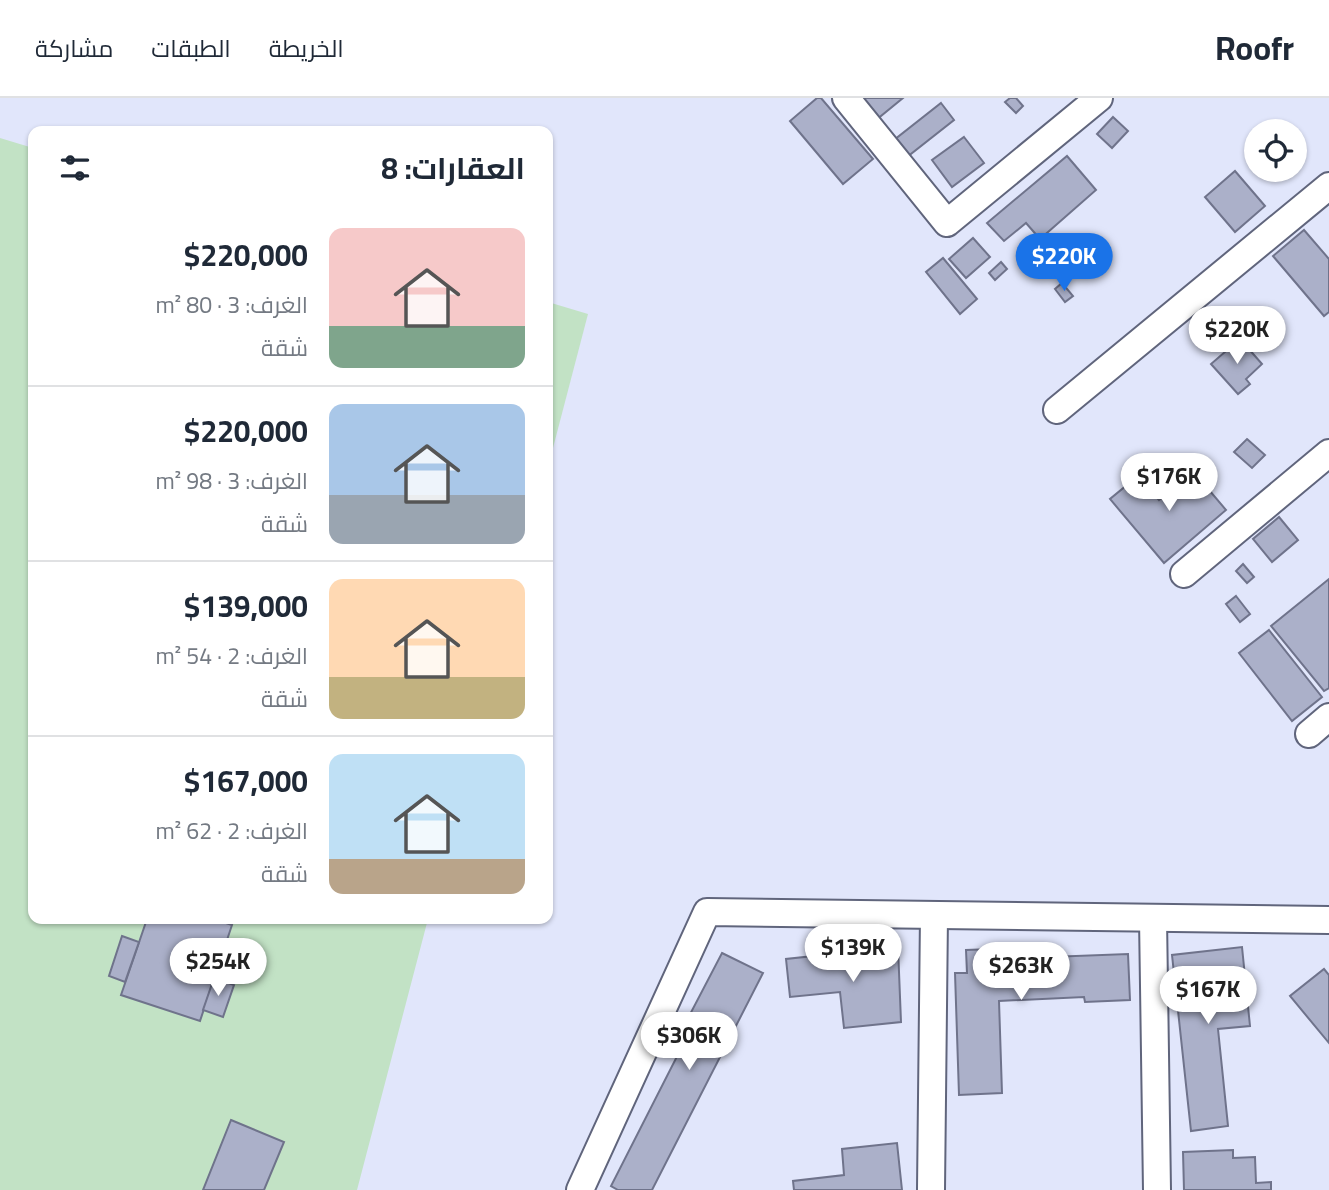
<!DOCTYPE html>
<html lang="ar">
<meta charset="utf-8">
<style>
body{margin:0;font-family:Georgia,Cairo,serif;background:#f6f6f7;color:#1f2937;direction:rtl;height:100vh;display:flex;flex-direction:column;font-size:26px;white-space:nowrap}
*{box-sizing:border-box;margin:0}
p{font-size:23px;color:#747a83}
.icon{flex:none;width:38px;height:38px;fill:none;stroke:currentColor;stroke-width:2;stroke-linecap:round;stroke-linejoin:round}
.map{position:relative;flex:1;overflow:hidden;direction:ltr}
.panel{position:absolute;left:28px;top:28px;width:525px;height:798px;display:flex;flex-direction:column;background:#fff;border-radius:14px;box-shadow:0 2px 5px #0004;direction:rtl}
.panel>*{flex:none}
.tools{position:absolute;left:1244px;top:21px;display:grid;gap:14px}
.tools a{display:grid;place-items:center;width:63px;height:63px;border-radius:50%;background:#fff;box-shadow:0 2px 5px #0004;font-size:35px}
.price{position:absolute;translate:-50% -60px;padding:0 16px;border-radius:24px;background:#fff;color:#222;font-size:23px;line-height:46px;filter:drop-shadow(0 2px 4px #0008)}
.price::after{content:'';position:absolute;left:50%;top:42px;width:21px;height:16px;margin-left:-10px;background:inherit;clip-path:polygon(0 0,100% 0,50% 100%)}
.price.active{background:#1a73e8;color:#fff}
ul{padding:0;list-style:none}
li{display:flex;align-items:center;gap:21px;height:175px;padding:0 28px}
li+li{border-top:2px solid #e0e1e3}
li span{display:grid;place-items:center;flex:none;width:196px;height:140px;border-radius:14px;color:#555}
li>.icon{margin-inline-start:auto}
span .icon{width:84px;height:84px;fill:#fffc;stroke-width:1}
li b{font-size:30px}
h2{display:flex;justify-content:space-between;align-items:center;height:84px;padding:0 28px;font-size:30px}
header{display:flex;align-items:center;gap:42px;box-sizing:border-box;height:98px;padding:0 35px;background:#fff;border-bottom:2px solid #e0e1e3}
header strong{font-size:33px}
nav{display:flex;gap:38px;margin-inline-start:auto;font-size:24px}
.map>svg:first-child{display:block}
</style>
<header>
<strong>Roofr</strong>
<nav><a>الخريطة</a><a>الطبقات</a><a>مشاركة</a></nav>
</header>
<div class="map">
<svg width="1329" height="1092" viewBox="0 0 1329 1092">
<rect width="100%" height="100%" fill="#e1e6fb"/>
<!-- green -->
<g fill="#c2e2c5">
<path d="M 0,40 L 33,50 L 33,821 L 428,821 L 357,1092 L 0,1092 Z"/>
<path d="M 548,204 L 588,216 L 548,369 Z"/>
</g>
<!-- building -->
<g fill="#abb0c9" stroke="#6f738b" stroke-width="2">
<path d="M 817,0 L 821,0 L 873,61 L 843,86 L 790,23 Z"/>
<path d="M 858,0 L 903,0 L 876,22 Z"/>
<path d="M 1010,0 L 1016,0 L 1023,8 L 1016,15 L 1005,4 Z"/>
<path d="M 941,5 L 954,22 L 907,59 L 894,42 Z"/>
<path d="M 1113,19 L 1128,33 L 1112,50 L 1097,36 Z"/>
<path d="M 964,39 L 984,65 L 952,89 L 932,62 Z"/>
<path d="M 1067,58 L 1096,92 L 1040,141 L 1026,125 L 1004,143 L 987,125 Z"/>
<path d="M 1235,73 L 1265,108 L 1235,134 L 1205,99 Z"/>
<path d="M 1304,132 L 1329,161 L 1329,214 L 1324,218 L 1273,158 Z"/>
<path d="M 973,140 L 990,159 L 966,180 L 949,161 Z"/>
<path d="M 943,160 L 977,201 L 960,216 L 926,174 Z"/>
<path d="M 1001,164 L 1007,171 L 995,182 L 989,175 Z"/>
<path d="M 1062,185 L 1073,198 L 1065,204 L 1055,191 Z"/>
<path d="M 1240,241 L 1262,266 L 1246,281 L 1250,286 L 1238,296 L 1211,266 Z"/>
<path d="M 1247,341 L 1265,357 L 1252,370 L 1234,354 Z"/>
<path d="M 1193,373 L 1226,412 L 1164,465 L 1110,401 L 1138,378 L 1159,402 Z"/>
<path d="M 1279,419 L 1298,442 L 1272,464 L 1253,441 Z"/>
<path d="M 1243,466 L 1254,479 L 1247,485 L 1236,473 Z"/>
<path d="M 1329,481 L 1329,590 L 1324,593 L 1271,528 Z"/>
<path d="M 1236,498 L 1250,516 L 1240,524 L 1226,506 Z"/>
<path d="M 1269,532 L 1322,599 L 1292,623 L 1239,555 Z"/>
<path d="M 147,821 L 214,821 L 232,827 L 200,923 L 121,897 Z"/>
<path d="M 122,838 L 139,844 L 125,884 L 109,878 Z"/>
<path d="M 898,849 L 901,924 L 844,930 L 840,894 L 790,899 L 786,861 Z"/>
<path d="M 1242,849 L 1250,928 L 1218,931 L 1228,1028 L 1191,1033 L 1172,857 Z"/>
<path d="M 993,851 L 993,861 L 1128,856 L 1130,902 L 1085,904 L 1084,899 L 999,903 L 1002,995 L 959,997 L 955,875 L 967,875 L 966,852 Z"/>
<path d="M 722,855 L 763,875 L 652,1092 L 618,1092 L 611,1088 L 693,927 L 686,924 Z"/>
<path d="M 1324,871 L 1329,877 L 1329,945 L 1290,898 Z"/>
<path d="M 214,880 L 234,887 L 223,919 L 203,912 Z"/>
<path d="M 231,1022 L 284,1044 L 264,1092 L 203,1092 Z"/>
<path d="M 897,1045 L 902,1092 L 794,1092 L 793,1083 L 844,1077 L 842,1051 Z"/>
<path d="M 1233,1052 L 1233,1060 L 1255,1059 L 1256,1085 L 1271,1084 L 1271,1092 L 1184,1092 L 1183,1054 Z"/>
</g>
<g fill="none" stroke-linecap="round" stroke-linejoin="round">
<!-- minor casing -->
<g stroke="#60657c" stroke-width="30">
<g id="minor">
<path d="M 846,0 L 947,125 L 1099,0"/>
<path d="M 1057,312 L 1329,88"/>
<path d="M 1184,476 L 1329,355"/>
<path d="M 1309,636 L 1329,619"/>
<path d="M 1153,820 L 1157,1092"/>
<path d="M 580,1092 L 707,814 L 1329,822"/>
<path d="M 931,1092 L 934,817"/>
</g>
</g>
<!-- minor -->
<use href="#minor" stroke="#fff" stroke-width="26"/>
</g>
</svg>
<div class="tools">
<a><svg class="icon" aria-label="locate" viewBox="0 0 24 24"><circle cx="12" cy="12" r="6"/><path d="M12 2v4M12 18v4M2 12h4M18 12h4"/></svg></a>
</div>
<b class="price active" style="left:1064px;top:195px">$220K</b>
<b class="price" style="left:1237px;top:268px">$220K</b>
<b class="price" style="left:1169px;top:415px">$176K</b>
<b class="price" style="left:853px;top:886px">$139K</b>
<b class="price" style="left:218px;top:900px">$254K</b>
<b class="price" style="left:1021px;top:904px">$263K</b>
<b class="price" style="left:1208px;top:928px">$167K</b>
<b class="price" style="left:689px;top:974px">$306K</b>
<section class="panel">
<h2>العقارات: 8<svg class="icon" aria-label="filters" viewBox="0 0 24 24"><path d="M4 7h16M4 17h16"/><circle cx="9" cy="7" r="2"/><circle cx="15" cy="17" r="2"/></svg></h2>
<ul>
<li><span style="background:linear-gradient(#f6c9c9 70%,#7fa58c 0)"><svg class="icon" aria-label="home" viewBox="0 0 24 24"><path d="M3 11l9-7 9 7M6 9v11h12V9"/></svg></span><div><b>$220,000</b><p>الغرف: 3 · 80 m²</p><p>شقة</p></div></li>
<li><span style="background:linear-gradient(#a9c7e8 65%,#9aa5b1 0)"><svg class="icon" aria-label="home" viewBox="0 0 24 24"><path d="M3 11l9-7 9 7M6 9v11h12V9"/></svg></span><div><b>$220,000</b><p>الغرف: 3 · 98 m²</p><p>شقة</p></div></li>
<li><span style="background:linear-gradient(#ffd9b3 70%,#c2b280 0)"><svg class="icon" aria-label="home" viewBox="0 0 24 24"><path d="M3 11l9-7 9 7M6 9v11h12V9"/></svg></span><div><b>$139,000</b><p>الغرف: 2 · 54 m²</p><p>شقة</p></div></li>
<li><span style="background:linear-gradient(#bfe0f5 75%,#b9a48a 0)"><svg class="icon" aria-label="home" viewBox="0 0 24 24"><path d="M3 11l9-7 9 7M6 9v11h12V9"/></svg></span><div><b>$167,000</b><p>الغرف: 2 · 62 m²</p><p>شقة</p></div></li>
</ul>
</section>
</div>
